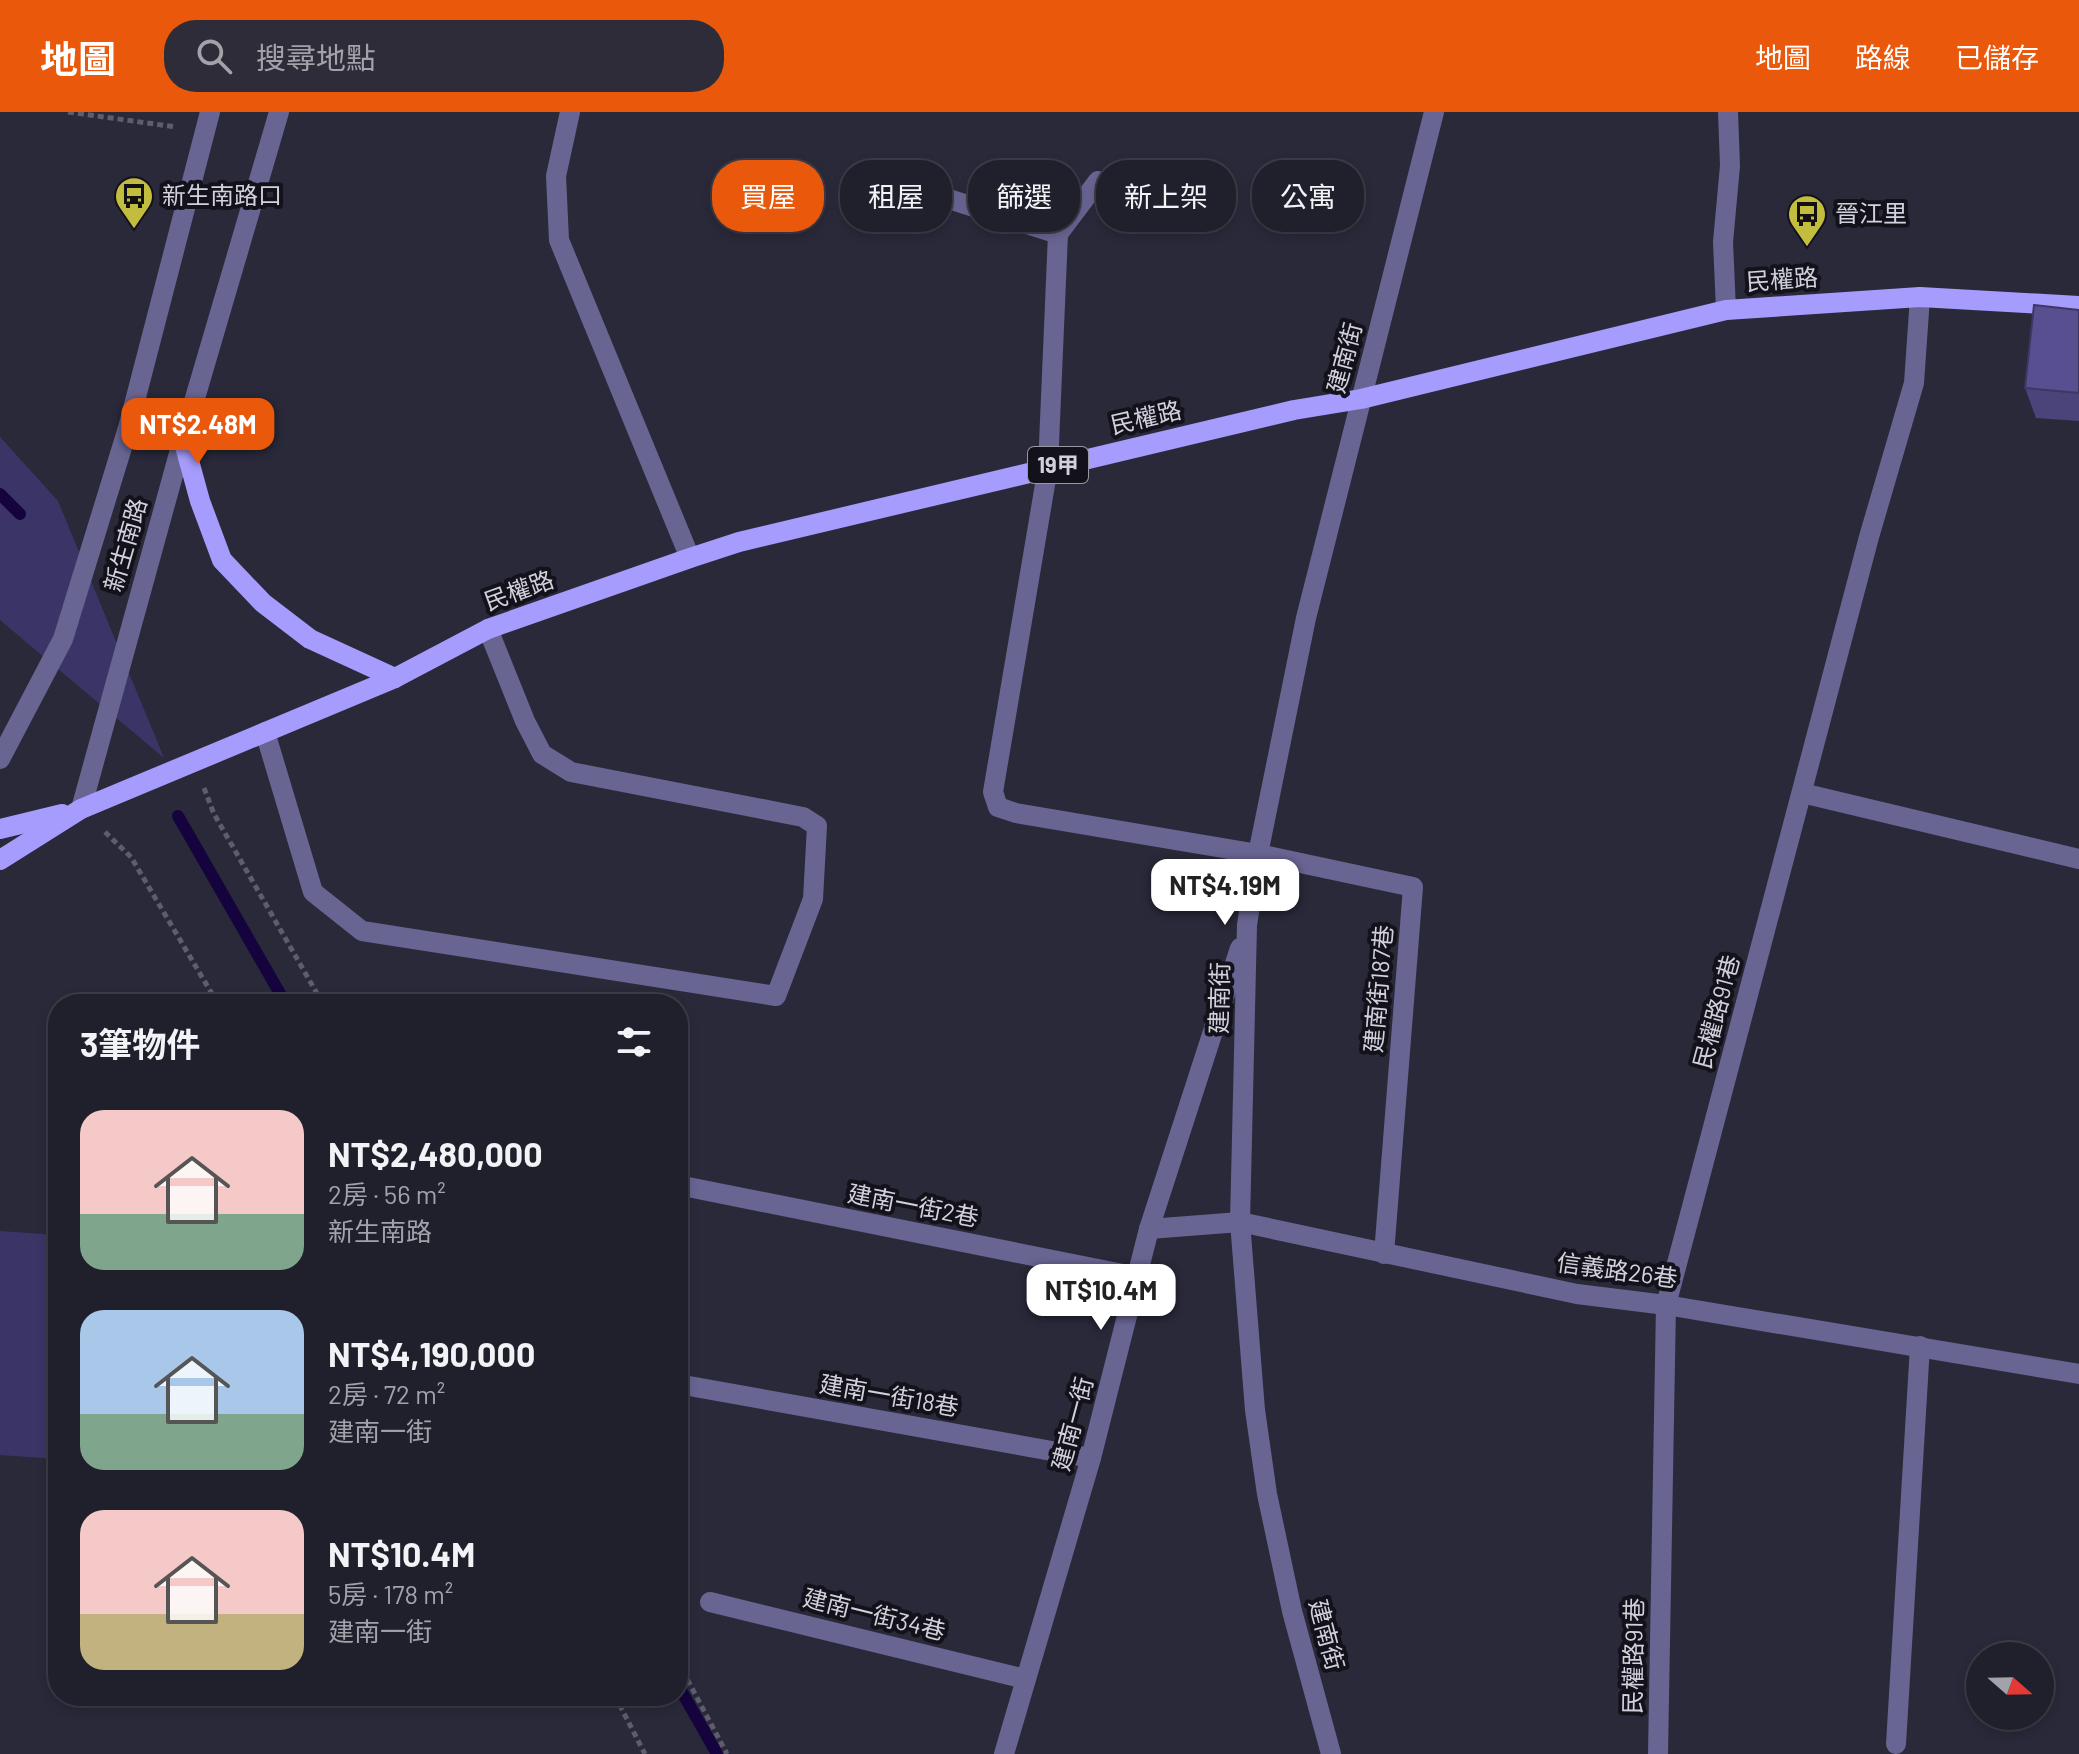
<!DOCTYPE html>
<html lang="zh-TW">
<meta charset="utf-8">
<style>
body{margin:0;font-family:Barlow,"Noto Sans TC",sans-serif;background:#2d2c38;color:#f1f3f6;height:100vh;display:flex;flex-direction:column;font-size:30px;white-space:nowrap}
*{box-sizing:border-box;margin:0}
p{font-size:26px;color:#a2a2a9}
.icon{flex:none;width:44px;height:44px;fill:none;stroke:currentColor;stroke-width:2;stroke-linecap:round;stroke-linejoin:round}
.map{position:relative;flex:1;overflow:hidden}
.panel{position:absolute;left:48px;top:882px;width:640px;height:712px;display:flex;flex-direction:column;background:#201f2c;border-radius:32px;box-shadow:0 4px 12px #0003,0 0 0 2px #3d3d48}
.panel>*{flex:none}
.guide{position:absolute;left:712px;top:48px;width:760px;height:72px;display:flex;gap:16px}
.needle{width:52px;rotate:110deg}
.fabs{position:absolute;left:1966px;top:1530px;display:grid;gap:16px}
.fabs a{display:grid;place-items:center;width:88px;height:88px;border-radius:50%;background:#201f2c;box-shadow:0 4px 12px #0003,0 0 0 2px #3d3d48;font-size:40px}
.price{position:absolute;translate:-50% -68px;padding:0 18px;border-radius:16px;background:#fff;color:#222;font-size:26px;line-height:52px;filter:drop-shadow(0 2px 4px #0008)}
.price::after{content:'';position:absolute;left:50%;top:48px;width:24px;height:18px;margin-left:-12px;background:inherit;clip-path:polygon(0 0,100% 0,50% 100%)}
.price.on{background:#ea580c;color:#fff}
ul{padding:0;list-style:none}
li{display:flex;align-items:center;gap:24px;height:200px;padding:0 32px}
li span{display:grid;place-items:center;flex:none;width:224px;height:160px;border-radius:24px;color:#555}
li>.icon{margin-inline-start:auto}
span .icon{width:96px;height:96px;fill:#fffc;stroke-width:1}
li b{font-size:34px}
h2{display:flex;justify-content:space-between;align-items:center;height:96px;padding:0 32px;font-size:34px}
.tag{padding:0 28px;border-radius:32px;background:#201f2c;box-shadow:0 4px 12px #0003,0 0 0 2px #3d3d48;font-size:28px;line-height:72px}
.tag.on{background:#ea580c;color:#fff}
header{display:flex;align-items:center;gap:48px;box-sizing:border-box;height:112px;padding:0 40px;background:#ea580c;color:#fff}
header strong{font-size:38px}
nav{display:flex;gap:44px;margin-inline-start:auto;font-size:28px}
.search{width:560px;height:72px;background:#2d2c38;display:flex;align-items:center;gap:20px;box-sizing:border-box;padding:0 28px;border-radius:32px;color:#a2a2a9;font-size:30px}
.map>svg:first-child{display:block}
</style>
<header>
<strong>地圖</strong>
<div class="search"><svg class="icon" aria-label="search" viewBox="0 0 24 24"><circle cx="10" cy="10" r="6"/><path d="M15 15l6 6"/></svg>搜尋地點</div>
<nav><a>地圖</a><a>路線</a><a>已儲存</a></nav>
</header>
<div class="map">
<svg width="2079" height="1642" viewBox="0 0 2079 1642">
<rect width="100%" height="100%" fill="#2a293a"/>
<!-- green -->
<g fill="#3b3567">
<path d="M 0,325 L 58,389 L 164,646 L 0,508 Z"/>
<path d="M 0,1119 L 58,1123 L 58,1347 L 0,1343 Z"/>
</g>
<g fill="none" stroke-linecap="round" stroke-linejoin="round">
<!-- stream -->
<g stroke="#15033e" stroke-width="12">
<path d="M 0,382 L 20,402"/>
<path d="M 178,704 L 286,892"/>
<path d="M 678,1573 L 717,1642"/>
</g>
<!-- path -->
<g stroke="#5e5d6d" stroke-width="5" stroke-dasharray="6 4" stroke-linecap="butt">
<path d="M 68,0 L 176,15"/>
<path d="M 204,676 L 214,702 L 323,892"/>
<path d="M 105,720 L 131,745 L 218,892"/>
<path d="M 678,1550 L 727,1642"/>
<path d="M 615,1584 L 645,1642"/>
</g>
<!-- minor -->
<g stroke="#686593" stroke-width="20">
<path d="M 570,0 L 556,64 L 559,128 L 690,446"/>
<path d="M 868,61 L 1058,122 L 1048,355 L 993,680 L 998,695 L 1016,701 L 1258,742 L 1413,775 L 1384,1142"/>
<path d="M 1058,122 L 1098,69"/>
<path d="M 1726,198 L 1723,130 L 1730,54 L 1728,0"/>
<path d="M 265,620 L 313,780 L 362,819 L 776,884 L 813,787 L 817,714 L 803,705 L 571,660 L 542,642 L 525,609 L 488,517"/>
<path d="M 0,647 L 63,527 L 128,316 L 210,0"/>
<path d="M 1802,681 L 2079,747"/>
<path d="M 81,697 L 183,327 L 279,0"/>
<path d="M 678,1073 L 1138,1165"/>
<path d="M 1149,1117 L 1240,1110 L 1577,1182 L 1666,1193 L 2079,1262"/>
<path d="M 678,1272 L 1091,1346"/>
<path d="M 710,1490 L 1025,1567"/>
<path d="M 1896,1632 L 1920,1234"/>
<path d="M 1004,1642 L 1091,1346 L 1149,1117 L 1240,836"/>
<path d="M 1331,1642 L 1292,1499 L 1267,1382 L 1255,1298 L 1240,1110 L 1247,813 L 1258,742 L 1306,506 L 1434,0"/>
<path d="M 1658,1642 L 1666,1193 L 1869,425 L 1914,271 L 1920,185"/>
</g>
<!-- major -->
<g stroke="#a69cfd" stroke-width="20">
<path d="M 183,327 L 200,389 L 222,448 L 263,491 L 310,527 L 395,566"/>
<path d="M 0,717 L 62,702"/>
<path d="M 0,748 L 81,697 L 395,566 L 488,517 L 690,446 L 739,430 L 1294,298 L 1361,287 L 1726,198 L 1920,185 L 2079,194"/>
</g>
</g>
<!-- wall -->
<path fill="#4b447b" d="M 2079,198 L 2079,309 L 2036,306 L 2025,276 Z"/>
<!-- building -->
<path fill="#574f8f" stroke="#3d3764" stroke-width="2" d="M 2034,193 L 2079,198 L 2079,281 L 2025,276 Z"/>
<!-- icons -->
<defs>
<g id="bus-pin" transform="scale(2)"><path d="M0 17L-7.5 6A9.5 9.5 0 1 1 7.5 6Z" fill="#c2bd3f" stroke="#13121a"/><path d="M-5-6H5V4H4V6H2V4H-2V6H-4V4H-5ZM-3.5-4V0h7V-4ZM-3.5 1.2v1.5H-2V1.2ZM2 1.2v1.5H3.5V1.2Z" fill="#111"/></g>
</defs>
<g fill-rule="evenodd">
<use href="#bus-pin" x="134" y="84"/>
<use href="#bus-pin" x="1807" y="102"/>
</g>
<g text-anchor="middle" stroke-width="8" stroke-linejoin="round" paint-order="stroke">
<!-- shield labels -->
<rect fill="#13121a" stroke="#9898a2" stroke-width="2" x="1028" y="335" width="60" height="36" rx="6"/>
<g font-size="22" font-weight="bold" fill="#d1d1dd">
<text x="1058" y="361">19甲</text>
</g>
<!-- poi labels -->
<g font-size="24" fill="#d1d1dd" stroke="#13121a" text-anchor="start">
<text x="162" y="92">新生南路口</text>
<text x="1835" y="110">晉江里</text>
</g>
<!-- street labels -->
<g font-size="24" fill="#d1d1dd" stroke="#13121a">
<text transform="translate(1782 168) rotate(-4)" y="8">民權路</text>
<text transform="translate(1345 246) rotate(-75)" y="8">建南街</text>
<text transform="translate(1146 306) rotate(-13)" y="8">民權路</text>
<text transform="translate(126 433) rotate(-74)" y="8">新生南路</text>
<text transform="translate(519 479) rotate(-20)" y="8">民權路</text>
<text transform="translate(1379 877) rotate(-85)" y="8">建南街187巷</text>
<text transform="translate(1220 886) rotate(-89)" y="8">建南街</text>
<text transform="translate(1717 900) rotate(-75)" y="8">民權路91巷</text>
<text transform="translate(913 1094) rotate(11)" y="8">建南一街2巷</text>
<text transform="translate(1617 1159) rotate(8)" y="8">信義路26巷</text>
<text transform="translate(889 1284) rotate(10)" y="8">建南一街18巷</text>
<text transform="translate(1073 1312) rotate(-75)" y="8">建南一街</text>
<text transform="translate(874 1503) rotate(14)" y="8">建南一街34巷</text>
<text transform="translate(1326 1523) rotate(75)" y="8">建南街</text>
<text transform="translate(1634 1544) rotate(-89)" y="8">民權路91巷</text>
</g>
</g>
</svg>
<div class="fabs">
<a><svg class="needle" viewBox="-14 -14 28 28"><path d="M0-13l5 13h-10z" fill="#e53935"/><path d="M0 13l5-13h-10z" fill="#a2a2a9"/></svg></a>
</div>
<b class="price on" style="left:198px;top:354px">NT$2.48M</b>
<b class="price" style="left:1225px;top:815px">NT$4.19M</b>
<b class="price" style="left:1101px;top:1220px">NT$10.4M</b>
<div class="guide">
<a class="tag on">買屋</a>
<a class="tag">租屋</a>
<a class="tag">篩選</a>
<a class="tag">新上架</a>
<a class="tag">公寓</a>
</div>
<section class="panel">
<h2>3筆物件<svg class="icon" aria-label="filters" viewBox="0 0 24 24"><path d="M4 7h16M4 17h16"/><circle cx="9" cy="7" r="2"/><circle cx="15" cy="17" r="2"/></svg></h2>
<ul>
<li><span style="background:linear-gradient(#f6c9c9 65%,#7fa58c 0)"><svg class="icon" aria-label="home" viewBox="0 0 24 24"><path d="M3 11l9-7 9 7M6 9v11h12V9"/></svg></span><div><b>NT$2,480,000</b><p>2房 · 56 m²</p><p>新生南路</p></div></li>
<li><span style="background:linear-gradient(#a9c7e8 65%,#7fa58c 0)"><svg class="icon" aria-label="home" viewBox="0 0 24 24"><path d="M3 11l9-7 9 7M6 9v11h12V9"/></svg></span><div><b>NT$4,190,000</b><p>2房 · 72 m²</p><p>建南一街</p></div></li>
<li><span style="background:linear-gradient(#f6c9c9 65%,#c2b280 0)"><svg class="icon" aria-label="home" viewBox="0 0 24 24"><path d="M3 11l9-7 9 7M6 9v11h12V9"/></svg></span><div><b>NT$10.4M</b><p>5房 · 178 m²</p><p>建南一街</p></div></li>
</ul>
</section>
</div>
